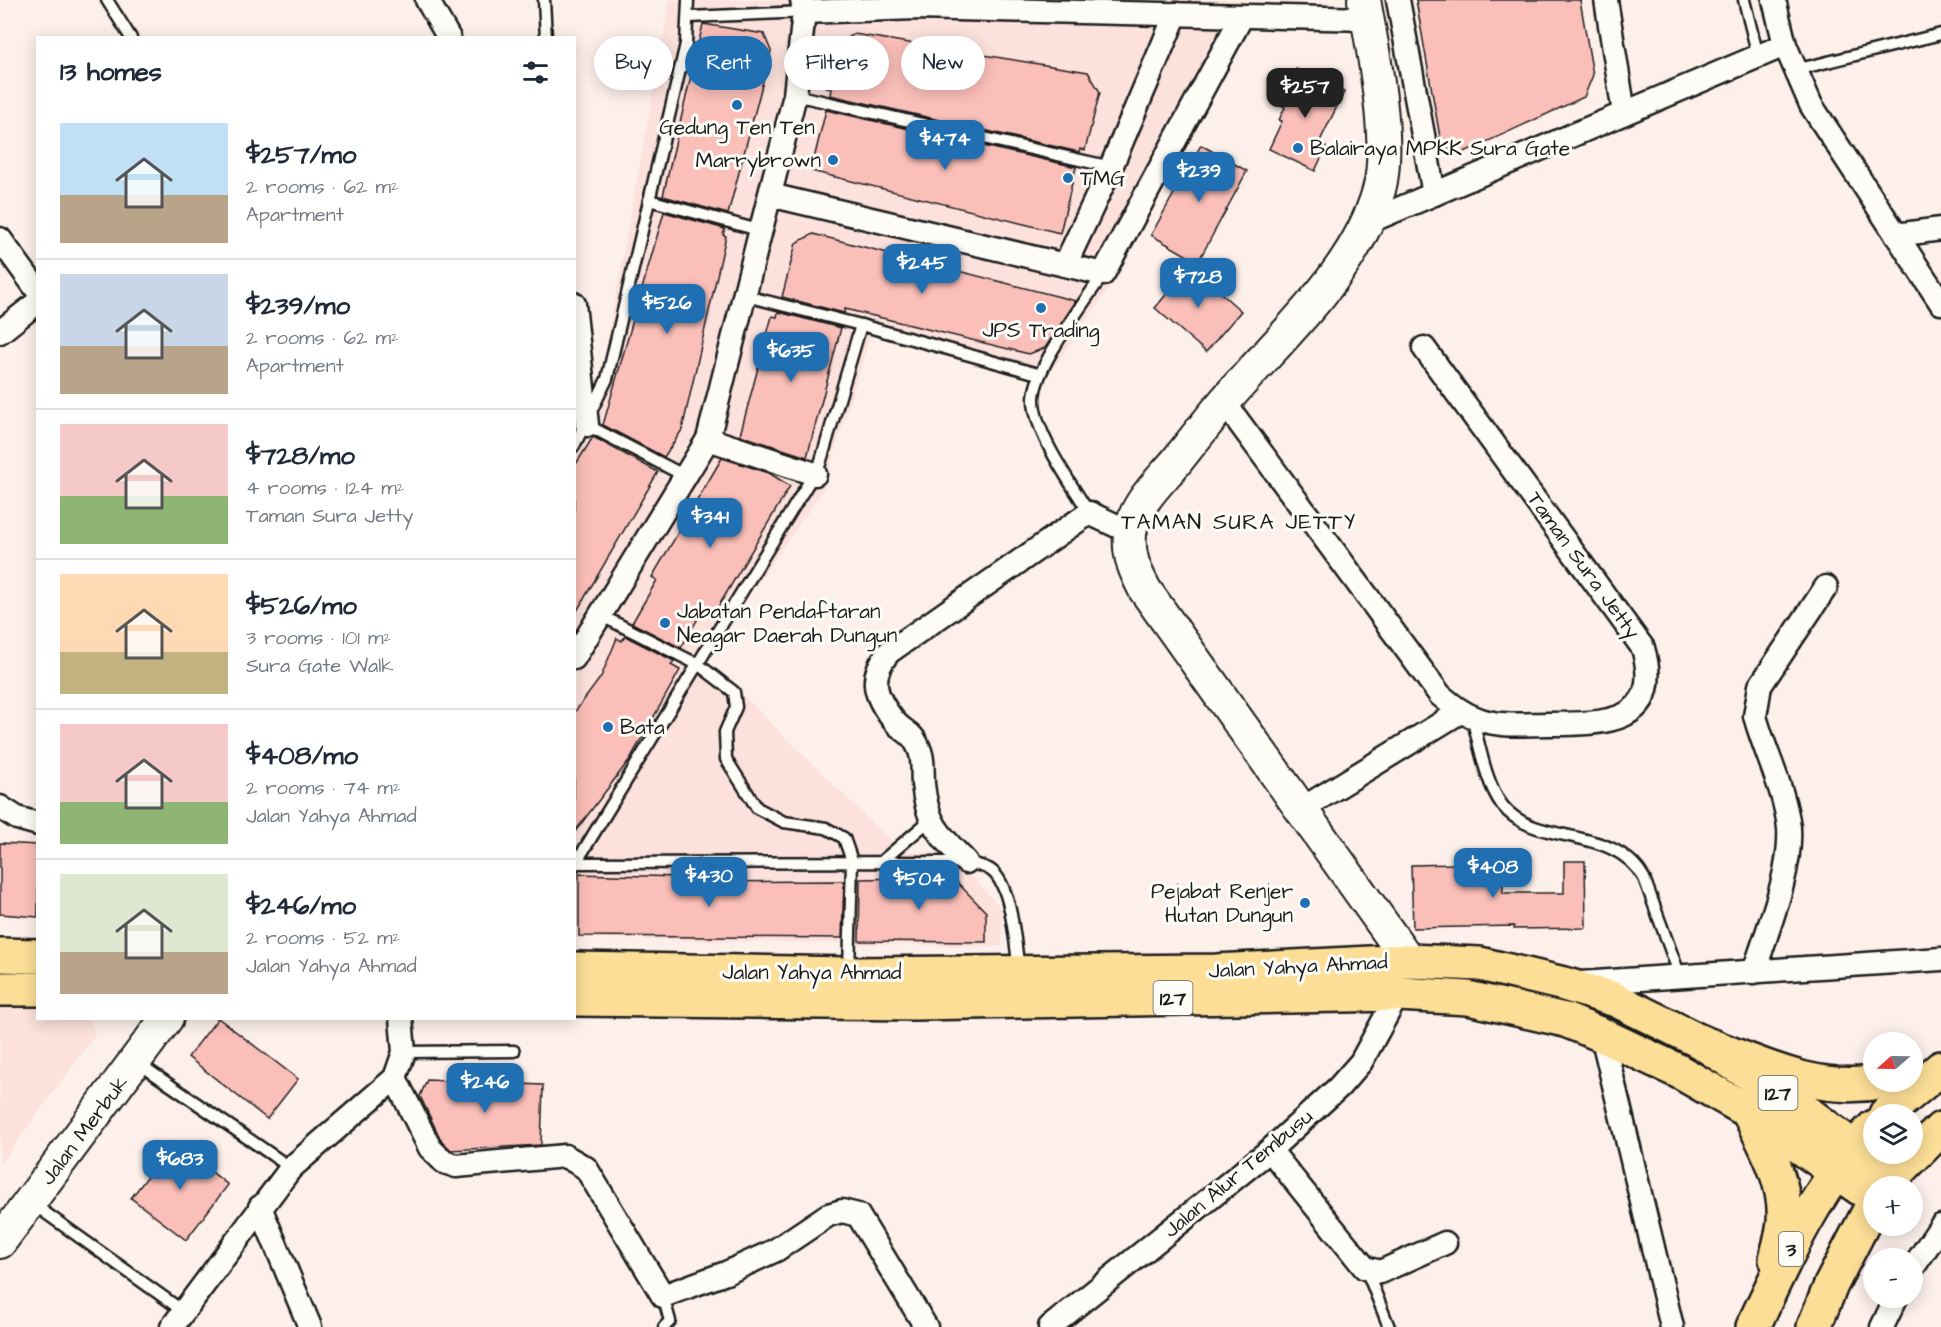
<!DOCTYPE html>
<meta charset="utf-8">
<style>
body{margin:0;font-family:"Architects Daughter",sans-serif;background:#f2f2f3;color:#1f2937;height:100vh;display:flex;flex-direction:column;font-size:22px;white-space:nowrap}
*{box-sizing:border-box;margin:0}
p{font-size:20px;color:#747a83}
.icon{flex:none;width:33px;height:33px;fill:none;stroke:currentColor;stroke-width:2;stroke-linecap:round;stroke-linejoin:round}
.map{position:relative;flex:1;overflow:hidden}
.panel{position:absolute;left:36px;top:36px;width:540px;height:984px;display:flex;flex-direction:column;background:#fff;border-radius:0px;box-shadow:0 3px 15px #0003}
.panel>*{flex:none}
.banner{position:absolute;left:594px;top:36px;width:570px;height:54px;display:flex;gap:12px}
.needle{width:39px;rotate:250deg}
.controls{position:absolute;left:1863px;top:1032px;display:grid;gap:12px}
.controls a{display:grid;place-items:center;width:60px;height:60px;border-radius:50%;background:#fff;box-shadow:0 3px 15px #0003;font-size:30px}
.price{position:absolute;translate:-50% -51px;padding:0 14px;border-radius:12px;background:#1f6fb2;color:#fff;font-size:20px;line-height:39px;filter:drop-shadow(0 2px 3px #0008)}
.price::after{content:'';position:absolute;left:50%;top:36px;width:18px;height:14px;margin-left:-9px;background:inherit;clip-path:polygon(0 0,100% 0,50% 100%)}
.price.current{background:#222;color:#fff}
ul{padding:0;list-style:none}
li{display:flex;align-items:center;gap:18px;height:150px;padding:0 24px}
li+li{border-top:2px solid #e0e1e3}
li span{display:grid;place-items:center;flex:none;width:168px;height:120px;border-radius:0px;color:#555}
li>.icon{margin-inline-start:auto}
span .icon{width:72px;height:72px;fill:#fffc;stroke-width:1}
li b{font-size:26px}
h2{display:flex;justify-content:space-between;align-items:center;height:72px;padding:0 24px;font-size:26px}
.pill{padding:0 21px;border-radius:27px;background:#fff;box-shadow:0 3px 15px #0003;font-size:21px;line-height:54px}
.pill.current{background:#1f6fb2;color:#fff}
.map>svg:first-child{display:block}
</style>
<div class="map">
<svg width="1941" height="1327" viewBox="0 0 1941 1327">
<rect width="100%" height="100%" fill="#fdf0eb"/>
<filter id="ink" filterUnits="userSpaceOnUse"><feTurbulence type="fractalNoise" baseFrequency=".0167" numOctaves="2"/><feDisplacementMap in="SourceGraphic" scale="12" xChannelSelector="R" yChannelSelector="G"/><feConvolveMatrix kernelMatrix="1 2 1 2 8 2 1 2 1" color-interpolation-filters="sRGB"/></filter>
<g filter="url(#ink)">
<!-- built -->
<g fill="#fce1dc">
<path d="M 670,0 L 1242,0 L 1242,44 L 1118,275 L 1046,379 L 871,334 L 822,492 L 705,658 L 901,851 L 950,853 L 1001,908 L 1002,947 L 575,938 L 574,417 L 601,374 Z"/>
<path d="M 0,998 L 37,998 L 38,1018 L 90,1019 L 95,1035 L 0,1165 Z"/>
</g>
<!-- building -->
<g fill="#fbbfb9" stroke="#1c1c1c" stroke-width="1.5">
<path d="M 1416,0 L 1580,0 L 1593,75 L 1584,97 L 1458,155 L 1441,143 Z"/>
<path d="M 703,24 L 764,34 L 771,51 L 728,214 L 663,196 Z"/>
<path d="M 854,34 L 1088,72 L 1100,92 L 1085,150 L 1080,149 L 1079,152 L 830,95 L 831,89 L 826,88 L 831,49 Z"/>
<path d="M 1296,69 L 1344,92 L 1319,143 L 1326,147 L 1315,171 L 1269,149 L 1282,121 L 1279,120 L 1285,107 L 1279,104 Z"/>
<path d="M 826,110 L 1076,167 L 1060,233 L 811,171 Z"/>
<path d="M 1201,145 L 1247,171 L 1198,262 L 1151,235 Z"/>
<path d="M 664,212 L 725,229 L 723,235 L 726,236 L 682,430 L 664,457 L 603,425 Z"/>
<path d="M 813,234 L 1076,301 L 1045,348 L 1029,354 L 845,309 L 844,313 L 782,297 L 796,243 Z"/>
<path d="M 1190,266 L 1241,311 L 1206,352 L 1155,308 Z"/>
<path d="M 778,312 L 841,328 L 807,457 L 740,435 L 772,316 L 777,317 Z"/>
<path d="M 593,437 L 658,472 L 574,616 L 574,467 Z"/>
<path d="M 722,458 L 769,473 L 790,486 L 714,614 L 704,608 L 681,648 L 632,623 L 657,580 L 652,577 Z"/>
<path d="M 625,636 L 674,661 L 671,665 L 680,670 L 630,759 L 574,833 L 574,713 L 601,677 L 617,638 L 622,641 Z"/>
<path d="M 0,843 L 38,845 L 38,917 L 0,914 Z"/>
<path d="M 1564,861 L 1585,861 L 1586,928 L 1514,929 L 1514,926 L 1413,928 L 1411,865 L 1502,863 L 1503,893 L 1564,893 Z"/>
<path d="M 579,874 L 678,877 L 678,882 L 844,881 L 842,938 L 579,936 Z"/>
<path d="M 952,877 L 986,912 L 986,942 L 859,941 L 860,879 Z"/>
<path d="M 218,1018 L 298,1079 L 267,1119 L 188,1057 Z"/>
<path d="M 427,1080 L 543,1085 L 541,1145 L 451,1150 L 441,1140 L 420,1096 Z"/>
<path d="M 174,1142 L 228,1185 L 186,1240 L 131,1198 Z"/>
</g>
<g fill="none" stroke-linecap="round" stroke-linejoin="round">
<!-- lane casing -->
<g stroke="#1c1c1c" stroke-width="15">
<g id="lane">
<path d="M 107,0 L 131,38"/>
<path d="M 544,0 L 546,38"/>
<path d="M 1744,0 L 1758,56"/>
<path d="M 689,17 L 804,12"/>
<path d="M 1795,70 L 1941,34"/>
<path d="M 795,95 L 1111,167"/>
<path d="M 649,200 L 762,231"/>
<path d="M 746,296 L 861,325 L 1038,374"/>
<path d="M 587,425 L 685,476"/>
<path d="M 574,446 L 607,379 L 686,44 L 688,0"/>
<path d="M 1089,513 C 1072,484 1033,432 1034,398 C 1036,364 1084,304 1103,274"/>
<path d="M 600,615 L 699,665 L 734,692 L 736,707 L 725,732 L 726,759 L 757,808 L 784,822 L 826,828 L 844,838 L 852,861 L 849,971"/>
<path d="M 1472,718 C 1480,745 1485,782 1502,805 C 1535,848 1613,823 1644,878 L 1680,976"/>
<path d="M 881,862 L 930,820"/>
<path d="M 576,863 L 966,862 C 974,864 986,866 992,871 C 1012,887 1015,945 1019,969"/>
<path d="M 574,866 L 820,464 L 861,325"/>
<path d="M 404,1052 L 514,1051"/>
<path d="M 138,1063 L 291,1168"/>
<path d="M 33,1204 L 183,1311"/>
<path d="M 1366,1269 L 1389,1327"/>
<path d="M 663,1296 L 670,1321 L 664,1327"/>
</g>
</g>
<!-- street casing -->
<g stroke="#1c1c1c" stroke-width="27">
<g id="street">
<path d="M 427,0 L 449,38"/>
<path d="M 1398,0 L 1434,194"/>
<path d="M 1606,0 L 1624,113"/>
<path d="M 1774,0 L 1785,45 L 1811,105 L 1941,303"/>
<path d="M 804,12 L 916,8 L 1368,19"/>
<path d="M 770,195 L 1103,274 L 1241,18"/>
<path d="M 1368,222 L 1785,45"/>
<path d="M 1896,235 L 1941,229"/>
<path d="M 0,239 L 38,291"/>
<path d="M 1065,265 L 1111,167 L 1176,14"/>
<path d="M 574,304 L 587,425"/>
<path d="M 0,332 L 38,302"/>
<path d="M 1224,402 L 1440,695 C 1452,705 1463,714 1478,719 C 1499,727 1525,724 1547,724 C 1602,724 1665,725 1643,648 L 1424,348"/>
<path d="M 708,439 L 815,474"/>
<path d="M 574,658 L 708,439 L 795,95 L 804,12 L 802,0"/>
<path d="M 0,807 L 17,818 L 38,824"/>
<path d="M 1300,810 L 1460,712"/>
<path d="M 966,862 C 939,834 927,824 923,784 C 922,773 924,761 920,751 C 912,730 905,734 894,721 C 874,696 868,677 889,652 L 1089,513 L 1130,532"/>
<path d="M 1754,972 C 1767,930 1792,872 1789,828 C 1785,790 1765,753 1755,716 L 1760,686 L 1826,587"/>
<path d="M 1580,983 L 1941,959"/>
<path d="M 1602,1035 L 1672,1327"/>
<path d="M 395,1078 L 430,1148 L 444,1162 L 456,1166 L 565,1156 L 586,1168 L 663,1296 L 726,1273 L 776,1250 L 828,1215 L 842,1211 L 858,1215 L 926,1327"/>
<path d="M 1270,1150 L 1365,1268 L 1380,1272 L 1445,1243"/>
<path d="M 260,1207 L 310,1327"/>
<path d="M 1912,1269 L 1941,1226"/>
<path d="M 172,1327 L 291,1168 L 395,1078 L 404,1052 L 401,1018"/>
<path d="M 1050,1327 L 1270,1150 L 1339,1087 L 1361,1062 L 1398,994"/>
<path d="M 1882,1327 L 1896,1298"/>
</g>
</g>
<!-- secondary casing -->
<g stroke="#1c1c1c" stroke-width="36">
<g id="secondary">
<path d="M 1364,0 C 1373,49 1392,144 1379,190 C 1357,271 1278,339 1225,401 C 1208,421 1192,442 1176,462 C 1159,482 1133,506 1130,534 C 1128,556 1135,571 1145,590 L 1409,961"/>
<path d="M 0,1242 L 167,1018"/>
</g>
</g>
<!-- primary casing -->
<g stroke="#1c1c1c" stroke-width="38">
<g id="primary">
<path d="M 0,955 L 38,956"/>
<path d="M 574,969 L 849,974 L 1216,971 L 1409,961 L 1480,964 L 1564,984 L 1616,1000 L 1701,1042 L 1805,1111 L 1892,1176"/>
<path d="M 0,989 L 38,989"/>
<path d="M 574,999 L 914,1003 L 1398,994 L 1468,998 L 1565,1020 L 1602,1035 L 1678,1071 L 1748,1111 L 1874,1198"/>
</g>
</g>
<!-- highway casing -->
<g stroke="#1c1c1c" stroke-width="38">
<g id="highway">
<path d="M 1701,1042 C 1758,1063 1816,1094 1879,1082"/>
<path d="M 1748,1111 C 1765,1145 1787,1182 1784,1222 C 1783,1234 1779,1247 1776,1259"/>
<path d="M 1886,1114 L 1941,1068"/>
<path d="M 1884,1186 L 1941,1129"/>
<path d="M 1753,1327 C 1783,1262 1822,1177 1874,1127"/>
<path d="M 1814,1327 L 1831,1285 L 1874,1202"/>
</g>
</g>
<!-- lane -->
<use href="#lane" stroke="#fdfcf7" stroke-width="10"/>
<!-- street -->
<use href="#street" stroke="#fdfcf7" stroke-width="22"/>
<!-- secondary -->
<use href="#secondary" stroke="#fdfcf7" stroke-width="32"/>
<!-- primary -->
<use href="#primary" stroke="#fcde96" stroke-width="33"/>
<!-- highway -->
<use href="#highway" stroke="#fcde96" stroke-width="33"/>
</g>
</g>
<!-- markers -->
<g fill="#1f6fb2" stroke="#fdfcf7" stroke-width="2">
<circle cx="737" cy="105" r="6"/>
<circle cx="1298" cy="148" r="6"/>
<circle cx="833" cy="160" r="6"/>
<circle cx="1068" cy="178" r="6"/>
<circle cx="1041" cy="308" r="6"/>
<circle cx="665" cy="623" r="6"/>
<circle cx="608" cy="727" r="6"/>
<circle cx="1305" cy="903" r="6"/>
</g>
<g text-anchor="middle" stroke-width="6" stroke-linejoin="round" paint-order="stroke">
<!-- shield labels -->
<g fill="#fdfcf7" stroke="#605f5e" stroke-width="1.5">
<rect x="1153.5" y="981" width="39" height="34" rx="4.5"/>
<rect x="1758.5" y="1076" width="39" height="34" rx="4.5"/>
<rect x="1779" y="1232" width="24" height="34" rx="4.5"/>
</g>
<g font-size="20" font-weight="bold" fill="#1c1c1c">
<text x="1173" y="1005">127</text>
<text x="1778" y="1100">127</text>
<text x="1791" y="1256">3</text>
</g>
<!-- poi labels -->
<g font-size="21" fill="#1c1c1c" stroke="#fdfcf7" text-anchor="start">
<text x="737" y="134" text-anchor="middle">Gedung Ten Ten</text>
<text x="1310" y="155">Balairaya MPKK Sura Gate</text>
<text x="821" y="167" text-anchor="end">Marrybrown</text>
<text x="1080" y="185">TMG</text>
<text x="1041" y="337" text-anchor="middle">JPS Trading</text>
<text x="677" y="618">Jabatan Pendaftaran<tspan x="677" dy="24">Neagar Daerah Dungun</tspan></text>
<text x="620" y="734">Bata</text>
<text x="1293" y="898" text-anchor="end">Pejabat Renjer<tspan x="1293" dy="24">Hutan Dungun</tspan></text>
</g>
<!-- street labels -->
<g font-size="21" fill="#1c1c1c" stroke="#fdfcf7">
<text transform="translate(1584 565) rotate(54)" y="7">Taman Sura Jetty</text>
<text transform="translate(1298 966) rotate(-3)" y="7">Jalan Yahya Ahmad</text>
<text x="812" y="979">Jalan Yahya Ahmad</text>
<text transform="translate(84 1130) rotate(-53)" y="7">Jalan Merbuk</text>
<text transform="translate(1238 1173) rotate(-40)" y="7">Jalan Alur Tembusu</text>
</g>
<!-- neighbourhood labels -->
<g font-size="22" letter-spacing="1.5" fill="#1c1c1c" stroke="#fdfcf7">
<text x="1239" y="529">TAMAN SURA JETTY</text>
</g>
</g>
</svg>
<div class="controls">
<a><svg class="needle" viewBox="-14 -14 28 28"><path d="M0-13l5 13h-10z" fill="#e53935"/><path d="M0 13l5-13h-10z" fill="#747a83"/></svg></a>
<a><svg class="icon" aria-label="layers" viewBox="0 0 24 24"><path d="M12 4l9 5-9 5-9-5zM3 14l9 5 9-5"/></svg></a>
<a>+</a>
<a>−</a>
</div>
<b class="price current" style="left:1305px;top:119px">$257</b>
<b class="price" style="left:945px;top:171px">$474</b>
<b class="price" style="left:1199px;top:203px">$239</b>
<b class="price" style="left:922px;top:295px">$245</b>
<b class="price" style="left:1198px;top:309px">$728</b>
<b class="price" style="left:667px;top:335px">$526</b>
<b class="price" style="left:791px;top:383px">$635</b>
<b class="price" style="left:710px;top:549px">$341</b>
<b class="price" style="left:1493px;top:899px">$408</b>
<b class="price" style="left:709px;top:908px">$430</b>
<b class="price" style="left:919px;top:911px">$504</b>
<b class="price" style="left:485px;top:1114px">$246</b>
<b class="price" style="left:180px;top:1191px">$683</b>
<div class="banner">
<a class="pill">Buy</a>
<a class="pill current">Rent</a>
<a class="pill">Filters</a>
<a class="pill">New</a>
</div>
<section class="panel">
<h2>13 homes<svg class="icon" aria-label="filters" viewBox="0 0 24 24"><path d="M4 7h16M4 17h16"/><circle cx="9" cy="7" r="2"/><circle cx="15" cy="17" r="2"/></svg></h2>
<ul>
<li><span style="background:linear-gradient(#bfe0f5 60%,#b9a48a 0)"><svg class="icon" aria-label="home" viewBox="0 0 24 24"><path d="M3 11l9-7 9 7M6 9v11h12V9"/></svg></span><div><b>$257/mo</b><p>2 rooms · 62 m²</p><p>Apartment</p></div></li>
<li><span style="background:linear-gradient(#c9d6e8 60%,#b9a48a 0)"><svg class="icon" aria-label="home" viewBox="0 0 24 24"><path d="M3 11l9-7 9 7M6 9v11h12V9"/></svg></span><div><b>$239/mo</b><p>2 rooms · 62 m²</p><p>Apartment</p></div></li>
<li><span style="background:linear-gradient(#f6c9c9 60%,#8fb573 0)"><svg class="icon" aria-label="home" viewBox="0 0 24 24"><path d="M3 11l9-7 9 7M6 9v11h12V9"/></svg></span><div><b>$728/mo</b><p>4 rooms · 124 m²</p><p>Taman Sura Jetty</p></div></li>
<li><span style="background:linear-gradient(#ffd9b3 65%,#c2b280 0)"><svg class="icon" aria-label="home" viewBox="0 0 24 24"><path d="M3 11l9-7 9 7M6 9v11h12V9"/></svg></span><div><b>$526/mo</b><p>3 rooms · 101 m²</p><p>Sura Gate Walk</p></div></li>
<li><span style="background:linear-gradient(#f6c9c9 65%,#8fb573 0)"><svg class="icon" aria-label="home" viewBox="0 0 24 24"><path d="M3 11l9-7 9 7M6 9v11h12V9"/></svg></span><div><b>$408/mo</b><p>2 rooms · 74 m²</p><p>Jalan Yahya Ahmad</p></div></li>
<li><span style="background:linear-gradient(#dfe7d0 65%,#b9a48a 0)"><svg class="icon" aria-label="home" viewBox="0 0 24 24"><path d="M3 11l9-7 9 7M6 9v11h12V9"/></svg></span><div><b>$246/mo</b><p>2 rooms · 52 m²</p><p>Jalan Yahya Ahmad</p></div></li>
</ul>
</section>
</div>
